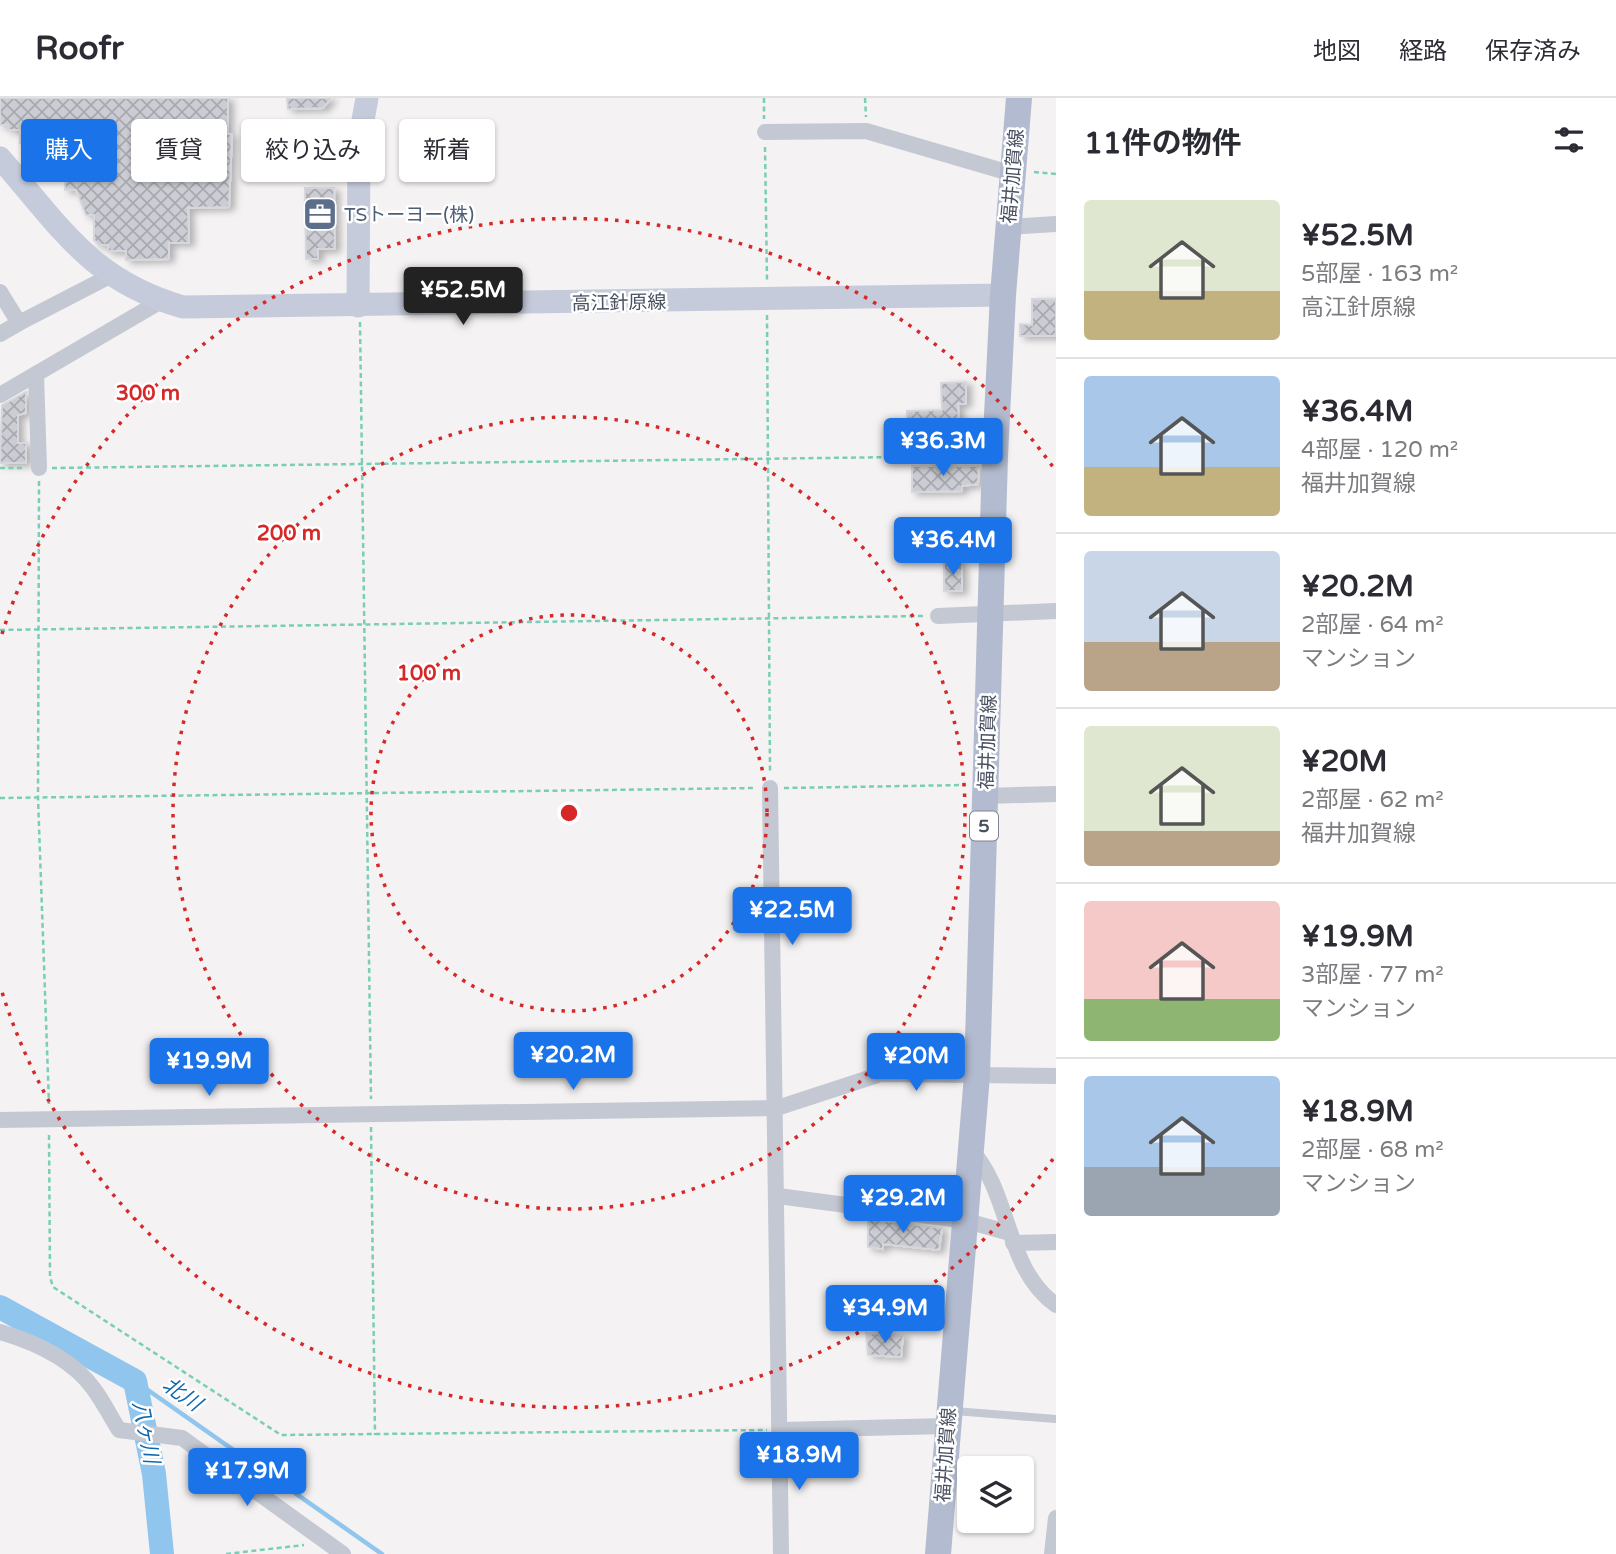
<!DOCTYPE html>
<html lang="ja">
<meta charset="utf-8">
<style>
body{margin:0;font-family:"Varela Round","Noto Sans JP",sans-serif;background:#f2f2f3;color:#2b2b33;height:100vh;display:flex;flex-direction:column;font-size:26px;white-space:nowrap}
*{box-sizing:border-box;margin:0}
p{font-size:23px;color:#7c7c81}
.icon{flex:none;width:38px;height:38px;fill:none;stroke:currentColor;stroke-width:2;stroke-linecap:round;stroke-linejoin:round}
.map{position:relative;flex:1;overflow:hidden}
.details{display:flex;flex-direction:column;background:#fff;width:560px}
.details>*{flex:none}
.guide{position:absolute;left:21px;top:21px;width:665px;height:63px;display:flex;gap:14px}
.tools{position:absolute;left:957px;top:1358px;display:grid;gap:14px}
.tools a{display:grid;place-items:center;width:77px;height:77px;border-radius:7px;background:#fff;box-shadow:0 2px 5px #0004;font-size:35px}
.price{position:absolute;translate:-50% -60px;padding:0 16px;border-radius:7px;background:#1a73e8;color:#fff;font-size:23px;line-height:46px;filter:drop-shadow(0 2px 4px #0008)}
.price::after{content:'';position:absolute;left:50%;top:42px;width:21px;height:16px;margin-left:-10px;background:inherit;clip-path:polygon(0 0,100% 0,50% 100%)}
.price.active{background:#222;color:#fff}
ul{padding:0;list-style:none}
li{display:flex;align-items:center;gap:21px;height:175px;padding:0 28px}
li+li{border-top:2px solid #e1e1e2}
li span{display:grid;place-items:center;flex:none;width:196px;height:140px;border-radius:7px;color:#555}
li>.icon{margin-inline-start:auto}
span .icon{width:84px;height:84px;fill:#fffc;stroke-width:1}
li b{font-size:30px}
h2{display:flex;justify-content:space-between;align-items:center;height:84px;padding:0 28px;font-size:30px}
.tag{padding:0 24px;border-radius:7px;background:#fff;box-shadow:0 2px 5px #0004;font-size:24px;line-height:63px}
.tag.active{background:#1a73e8;color:#fff}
header{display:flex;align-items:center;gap:42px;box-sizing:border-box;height:98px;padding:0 35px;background:#fff;border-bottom:2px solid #e1e1e2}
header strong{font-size:33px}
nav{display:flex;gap:38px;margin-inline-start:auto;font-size:24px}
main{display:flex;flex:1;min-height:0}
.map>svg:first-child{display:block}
</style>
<header>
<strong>Roofr</strong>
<nav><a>地図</a><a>経路</a><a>保存済み</a></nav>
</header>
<main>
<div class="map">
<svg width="1056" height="1456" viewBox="0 0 1056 1456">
<defs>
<pattern id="building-cross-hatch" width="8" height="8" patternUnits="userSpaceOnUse" patternTransform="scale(1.75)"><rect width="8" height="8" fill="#cccdd4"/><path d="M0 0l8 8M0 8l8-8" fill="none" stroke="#a8a9af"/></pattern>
<filter id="shadow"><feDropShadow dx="5" dy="3" stdDeviation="3.5" flood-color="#0004"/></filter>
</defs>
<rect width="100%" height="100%" fill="#f4f2f2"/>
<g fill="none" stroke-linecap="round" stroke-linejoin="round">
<!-- stream -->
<path stroke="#90c5ed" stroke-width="4.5" d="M 135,1283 L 382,1456"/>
<!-- river -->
<path stroke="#90c5ed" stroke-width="24" d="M 0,1209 L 135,1283 L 154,1376 L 162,1456"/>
</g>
<!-- building -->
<g fill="url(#building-cross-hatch)" stroke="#d6d7dd" stroke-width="2" filter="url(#shadow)">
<path d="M 0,0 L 228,0 L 228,36 L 232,36 L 229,109 L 188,110 L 189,145 L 169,145 L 169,161 L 126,162 L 126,153 L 108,153 L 108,147 L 99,147 L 94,142 L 94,117 L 86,117 L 76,92 L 65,92 L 64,44 L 20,45 L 20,32 L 8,32 L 8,27 L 0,27 Z"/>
<path d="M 287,0 L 331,0 L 323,10 L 288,11 Z"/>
<path d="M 305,90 L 334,90 L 335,151 L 318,151 L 318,161 L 306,161 Z"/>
<path d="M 1032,201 L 1056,201 L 1056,238 L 1020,238 L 1020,226 L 1032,227 Z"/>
<path d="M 966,284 L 966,306 L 958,306 L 959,346 L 942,346 L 942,339 L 907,340 L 907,313 L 942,312 L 941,285 Z"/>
<path d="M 26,294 L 26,315 L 18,317 L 18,345 L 26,345 L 26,365 L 0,365 L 2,307 Z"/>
<path d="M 912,368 L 979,368 L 978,386 L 962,388 L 962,393 L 912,394 Z"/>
<rect x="944" y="465" width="18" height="28"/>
<path d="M 868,1121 L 942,1130 L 939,1152 L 883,1146 L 883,1151 L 868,1149 Z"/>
<path d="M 866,1235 L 903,1237 L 901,1259 L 868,1257 Z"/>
</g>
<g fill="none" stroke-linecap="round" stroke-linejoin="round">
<!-- path -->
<g stroke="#7aceb7" stroke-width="2.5" stroke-dasharray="5 3.5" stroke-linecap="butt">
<path d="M 764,0 L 764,21"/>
<path d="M 865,0 L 866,19"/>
<path d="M 765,49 L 767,182"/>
<path d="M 1034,74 L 1056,76"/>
<path d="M 767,217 L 770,676"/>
<path d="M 360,224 L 371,1001"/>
<path d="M 0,370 L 25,370"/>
<path d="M 52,370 L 977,358"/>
<path d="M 39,383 L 38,700 L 49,1006"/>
<path d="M 0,532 L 924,518"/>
<path d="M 784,690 L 966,687"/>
<path d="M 0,700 L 756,690"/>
<path d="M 371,1029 L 375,1337"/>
<path d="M 49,1037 L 50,1179 L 53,1189 L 281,1337 L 767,1332"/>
<path d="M 226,1456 L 304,1447"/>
</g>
<!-- lane -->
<path stroke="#c3c8d3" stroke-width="8" d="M 954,1313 L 1056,1321"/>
<!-- street -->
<g stroke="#c3c8d3" stroke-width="16">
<path d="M 765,34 L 866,33 L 1013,76"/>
<path d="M 1008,129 L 1056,126"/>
<path d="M 0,194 L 19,225 L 0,236"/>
<path d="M 19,225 L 110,178"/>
<path d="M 36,276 L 39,370"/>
<path d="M 0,297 L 161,203"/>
<path d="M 938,518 L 1056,513"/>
<path d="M 770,690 L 781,1456"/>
<path d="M 985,698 L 1056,696"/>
<path d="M 0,1022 L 777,1010 L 881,976 L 1056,978"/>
<path d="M 972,1053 C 1011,1096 1005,1171 1056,1207"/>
<path d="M 778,1098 L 967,1123 L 1010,1135"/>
<path d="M 1013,1145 L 1056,1144"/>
<path d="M 0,1234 C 34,1244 71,1260 93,1290 C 103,1303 110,1318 119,1332 L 182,1340 L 343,1456"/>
<path d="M 781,1332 L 947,1328"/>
<path d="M 1052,1456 L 1056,1420"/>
</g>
<!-- secondary -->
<g stroke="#c5cbda" stroke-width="23">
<path d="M 0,60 C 61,129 90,182 183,209 L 1003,197"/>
<path d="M 358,208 L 359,44 L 367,0"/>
</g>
<!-- primary -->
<path stroke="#b2bbd0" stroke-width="26" d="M 938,1456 L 977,977 L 995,358 L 1003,197 L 1019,0"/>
</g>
<!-- distance rings -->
<g fill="none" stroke="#d62828" stroke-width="3.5" stroke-dasharray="3.5 7">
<circle cx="569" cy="715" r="198"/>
<circle cx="569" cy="715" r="396"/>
<path d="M1053 1061A595 595 0 0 1 2 894M2 536A595 595 0 0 1 1053 369"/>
</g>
<!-- icons -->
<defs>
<g id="office-square" transform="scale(1.75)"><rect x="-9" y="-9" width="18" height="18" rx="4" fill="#5c6f8a" stroke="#fff"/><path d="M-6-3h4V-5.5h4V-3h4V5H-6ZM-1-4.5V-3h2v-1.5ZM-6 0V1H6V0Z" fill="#fff"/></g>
</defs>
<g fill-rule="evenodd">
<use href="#office-square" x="320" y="116"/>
</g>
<g text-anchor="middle" stroke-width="5" stroke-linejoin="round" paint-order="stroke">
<!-- shield labels -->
<rect fill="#fff" stroke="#808490" stroke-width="2" x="970" y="713.5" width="28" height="29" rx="5"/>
<g font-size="18" font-weight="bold" fill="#495060">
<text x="984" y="734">5</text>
</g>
<!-- street labels -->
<g font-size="19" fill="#495060" stroke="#fff">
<text transform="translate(1012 78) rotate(-85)" y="7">福井加賀線</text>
<text transform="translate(619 204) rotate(-1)" y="7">高江針原線</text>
<text transform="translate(987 644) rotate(-88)" y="7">福井加賀線</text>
<text transform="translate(945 1357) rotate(-86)" y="7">福井加賀線</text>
</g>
<!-- service labels -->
<g font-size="19" fill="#4e5e75" stroke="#fff" text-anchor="start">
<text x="344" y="123">TSトーヨー(株)</text>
</g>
<!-- water labels -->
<g font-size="21" font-style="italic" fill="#0d69af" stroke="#fff">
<text transform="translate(182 1296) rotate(35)" y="7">北川</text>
<text transform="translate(146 1334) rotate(79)" y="7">八ヶ川</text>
</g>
</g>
<circle cx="569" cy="715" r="10" fill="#d62828" stroke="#fff" stroke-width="3.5"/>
<g font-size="21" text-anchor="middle" font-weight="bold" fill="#d62828" stroke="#fff" stroke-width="5" stroke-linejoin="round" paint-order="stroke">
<text x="148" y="302">300 m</text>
<text x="289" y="442">200 m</text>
<text x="429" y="582">100 m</text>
</g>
</svg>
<div class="tools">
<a><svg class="icon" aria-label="layers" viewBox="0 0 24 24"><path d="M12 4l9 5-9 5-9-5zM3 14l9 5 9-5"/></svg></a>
</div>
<b class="price active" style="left:463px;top:229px">¥52.5M</b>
<b class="price" style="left:943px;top:380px">¥36.3M</b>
<b class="price" style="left:953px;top:479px">¥36.4M</b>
<b class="price" style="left:792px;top:849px">¥22.5M</b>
<b class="price" style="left:573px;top:994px">¥20.2M</b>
<b class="price" style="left:916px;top:995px">¥20M</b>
<b class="price" style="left:209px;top:1000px">¥19.9M</b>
<b class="price" style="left:903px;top:1137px">¥29.2M</b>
<b class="price" style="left:885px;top:1247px">¥34.9M</b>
<b class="price" style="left:799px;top:1394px">¥18.9M</b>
<b class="price" style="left:247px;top:1410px">¥17.9M</b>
<div class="guide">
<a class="tag active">購入</a>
<a class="tag">賃貸</a>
<a class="tag">絞り込み</a>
<a class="tag">新着</a>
</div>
</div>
<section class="details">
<h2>11件の物件<svg class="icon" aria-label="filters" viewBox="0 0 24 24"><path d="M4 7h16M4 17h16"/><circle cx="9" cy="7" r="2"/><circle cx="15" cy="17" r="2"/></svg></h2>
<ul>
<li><span style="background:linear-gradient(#dfe7d0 65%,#c2b280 0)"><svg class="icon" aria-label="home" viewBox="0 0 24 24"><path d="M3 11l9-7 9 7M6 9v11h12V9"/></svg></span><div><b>¥52.5M</b><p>5部屋 · 163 m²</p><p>高江針原線</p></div></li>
<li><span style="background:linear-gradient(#a9c7e8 65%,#c2b280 0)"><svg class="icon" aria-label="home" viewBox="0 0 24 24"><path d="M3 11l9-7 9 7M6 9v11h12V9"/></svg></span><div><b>¥36.4M</b><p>4部屋 · 120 m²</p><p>福井加賀線</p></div></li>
<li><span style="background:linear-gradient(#c9d6e8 65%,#b9a48a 0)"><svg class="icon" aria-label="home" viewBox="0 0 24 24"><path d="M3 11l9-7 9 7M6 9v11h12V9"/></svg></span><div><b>¥20.2M</b><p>2部屋 · 64 m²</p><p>マンション</p></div></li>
<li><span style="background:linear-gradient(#dfe7d0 75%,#b9a48a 0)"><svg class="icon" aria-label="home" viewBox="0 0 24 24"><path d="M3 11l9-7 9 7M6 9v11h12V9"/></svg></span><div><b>¥20M</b><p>2部屋 · 62 m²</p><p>福井加賀線</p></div></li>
<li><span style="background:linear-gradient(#f6c9c9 70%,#8fb573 0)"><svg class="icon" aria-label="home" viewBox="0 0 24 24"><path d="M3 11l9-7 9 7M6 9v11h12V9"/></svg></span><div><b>¥19.9M</b><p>3部屋 · 77 m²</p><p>マンション</p></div></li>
<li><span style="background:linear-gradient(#a9c7e8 65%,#9aa5b1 0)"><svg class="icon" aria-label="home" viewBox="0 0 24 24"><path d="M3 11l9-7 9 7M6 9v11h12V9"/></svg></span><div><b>¥18.9M</b><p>2部屋 · 68 m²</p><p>マンション</p></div></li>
</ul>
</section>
</main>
